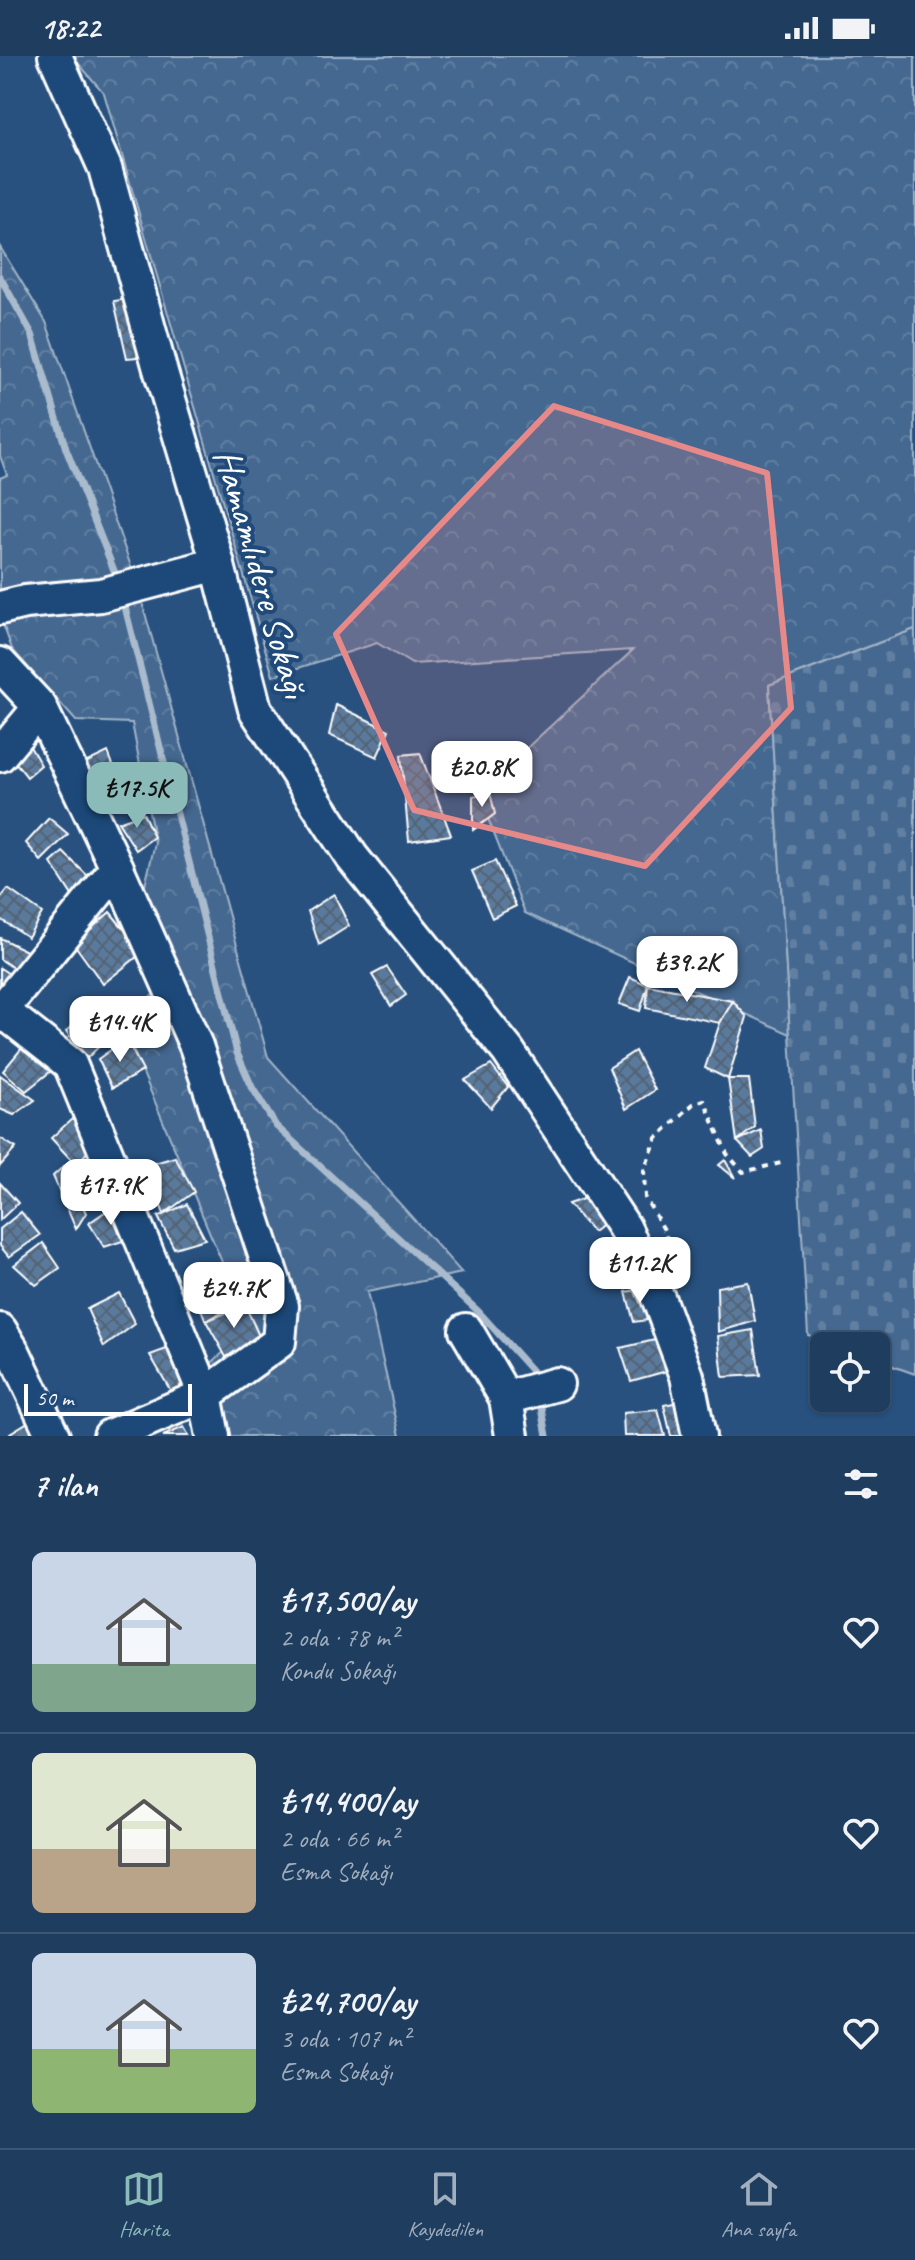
<!DOCTYPE html>
<html lang="tr">
<meta charset="utf-8">
<style>
body{margin:0;font-family:Caveat,sans-serif;background:#264465;color:#f1f3f6;height:100vh;display:flex;flex-direction:column;font-size:30px;white-space:nowrap}
*{box-sizing:border-box;margin:0}
p{font-size:26px;color:#a1aebd}
.icon{flex:none;width:44px;height:44px;fill:none;stroke:currentColor;stroke-width:2;stroke-linecap:round;stroke-linejoin:round}
.map{position:relative;height:1380px;overflow:hidden}
.drawer{display:flex;flex-direction:column;background:#1e3d5f;flex:1}
.drawer>*{flex:none}
.buttons{position:absolute;left:810px;top:1276px;display:grid;gap:16px}
.buttons a{display:grid;place-items:center;width:80px;height:80px;border-radius:12px;background:#1e3d5f;box-shadow:0 2px 6px #0004,0 0 0 2px #3c5674;font-size:40px}
.scale{position:absolute;left:24px;bottom:20px;width:168px;box-sizing:border-box;padding-left:8px;border:4px solid #fff;border-top:0;font-size:22px;line-height:28px;white-space:nowrap;color:#fff;-webkit-text-stroke:6px #1f4a7a;paint-order:stroke}
.price{position:absolute;translate:-50% -68px;padding:0 18px;border-radius:16px;background:#fff;color:#222;font-size:26px;line-height:52px;filter:drop-shadow(0 2px 4px #0008)}
.price::after{content:'';position:absolute;left:50%;top:48px;width:24px;height:18px;margin-left:-12px;background:inherit;clip-path:polygon(0 0,100% 0,50% 100%)}
.price.active{background:#8bbbb9;color:#111}
ul{padding:0;list-style:none}
li{display:flex;align-items:center;gap:24px;height:200px;padding:0 32px}
li+li{border-top:2px solid #3c5674}
li span{display:grid;place-items:center;flex:none;width:224px;height:160px;border-radius:12px;color:#555}
li>.icon{margin-inline-start:auto}
span .icon{width:96px;height:96px;fill:#fffc;stroke-width:1}
li b{font-size:34px}
h2{display:flex;justify-content:space-between;align-items:center;height:96px;padding:0 32px;font-size:34px}
.status{display:flex;justify-content:space-between;align-items:center;height:56px;padding:0 40px;background:#1e3d5f;direction:ltr}
.status svg{height:22px;fill:currentColor}
.dock{display:flex;justify-content:space-around;align-items:center;height:112px;border-top:2px solid #3c5674;background:#1e3d5f;font-size:22px;color:#a1aebd}
.dock a{display:grid;justify-items:center;gap:4px}
.dock .active{color:#8bbbb9}
.map>svg:first-child{display:block}
</style>
<div class="status"><b>18:22</b><svg viewBox="0 0 49 12"><path d="M0 12V9h3v3zM5 12V6h3v6zM10 12V3h3v9zM15 12V0h3v12zM26 1h20v11H26zM47 4h2v5h-2z"/></svg></div>
<div class="map">
<svg width="915" height="1380" viewBox="0 0 915 1380">
<defs>
<pattern id="forest-crowns" width="20" height="18" patternUnits="userSpaceOnUse" patternTransform="scale(2)"><rect width="20" height="18" fill="#446890"/><path d="M2 6a3 3 0 1 1 6 0M12 15a3 3 0 1 1 6 0" fill="none" stroke="#607fa1"/></pattern>
<pattern id="cemetery-stones" width="16" height="16" patternUnits="userSpaceOnUse" patternTransform="scale(2)"><rect width="16" height="16" fill="#446890"/><path d="M2 7V4a2 2 0 0 1 4 0v3zM10 15v-3a2 2 0 0 1 4 0v3z" fill="#607fa1"/></pattern>
<pattern id="building-cross-hatch" width="8" height="8" patternUnits="userSpaceOnUse" patternTransform="scale(2)"><rect width="8" height="8" fill="#5a7a9d"/><path d="M0 0l8 8M0 8l8-8" fill="none" stroke="#536374"/></pattern>
</defs>
<rect width="100%" height="100%" fill="#28517f"/>
<filter id="ink" filterUnits="userSpaceOnUse"><feTurbulence type="fractalNoise" baseFrequency=".0125" numOctaves="2"/><feDisplacementMap in="SourceGraphic" scale="16" xChannelSelector="R" yChannelSelector="G"/><feConvolveMatrix kernelMatrix="1 2 1 2 8 2 1 2 1" color-interpolation-filters="sRGB"/></filter>
<g filter="url(#ink)">
<!-- forest -->
<g fill="url(#forest-crowns)" stroke="#a2b4c8" stroke-width="2">
<path d="M 72,0 L 915,0 L 915,573 L 769,629 L 790,978 L 525,857 L 478,737 L 633,594 L 412,608 L 377,587 L 273,620 L 104,37 Z"/>
<path d="M 0,191 L 46,266 L 137,528 L 268,1001 L 462,1217 L 367,1236 L 400,1380 L 226,1380 L 209,1309 L 250,1273 L 119,960 L 160,935 L 141,847 L 155,787 L 132,667 L 76,665 L 12,593 L 0,560 L 0,422 L 7,419 L 0,400 Z"/>
</g>
<!-- cemetery -->
<path fill="url(#cemetery-stones)" stroke="#a2b4c8" stroke-width="2" d="M 915,573 L 915,1318 L 876,1304 L 876,1290 L 838,1290 L 808,1279 L 769,629 Z"/>
<g fill="none" stroke-linecap="round" stroke-linejoin="round">
<!-- stream -->
<g stroke="#aabbcd" stroke-width="7">
<path d="M 0,221 L 32,278 L 66,393 L 119,527"/>
<path d="M 123,543 L 237,997 L 252,1031 L 276,1070 L 478,1255 L 532,1315"/>
<path d="M 542,1352 L 547,1380"/>
</g>
</g>
<!-- building -->
<g fill="url(#building-cross-hatch)" stroke="#fff" stroke-width="2">
<path d="M 134,242 L 149,300 L 127,302 L 114,245 Z"/>
<path d="M 336,649 L 389,674 L 377,701 L 329,679 Z"/>
<path d="M 26,684 L 41,709 L 27,721 L 5,693 Z"/>
<path d="M 108,696 L 120,727 L 97,738 L 85,707 Z"/>
<path d="M 420,697 L 451,779 L 409,785 L 401,699 Z"/>
<path d="M 490,736 L 495,758 L 473,774 L 473,740 Z"/>
<path d="M 143,757 L 154,781 L 136,794 L 118,766 Z"/>
<path d="M 49,762 L 68,778 L 41,805 L 26,787 Z"/>
<path d="M 63,796 L 90,822 L 73,841 L 51,807 Z"/>
<path d="M 495,805 L 516,850 L 492,862 L 472,815 Z"/>
<path d="M 8,833 L 42,857 L 28,881 L 0,863 L 0,843 Z"/>
<path d="M 334,838 L 349,870 L 319,889 L 308,855 Z"/>
<path d="M 110,856 L 143,896 L 103,928 L 74,888 Z"/>
<path d="M 0,882 L 35,899 L 19,916 L 0,903 Z"/>
<path d="M 387,911 L 406,939 L 391,950 L 372,919 Z"/>
<path d="M 0,912 L 17,923 L 0,945 Z"/>
<path d="M 630,921 L 648,929 L 640,955 L 619,948 Z"/>
<path d="M 648,929 L 733,945 L 720,967 L 646,952 Z"/>
<path d="M 733,945 L 747,961 L 728,1023 L 705,1012 L 720,967 Z"/>
<path d="M 90,957 L 111,979 L 86,1003 L 66,975 Z"/>
<path d="M 126,983 L 143,1015 L 112,1032 L 98,1003 Z"/>
<path d="M 21,993 L 51,1015 L 26,1035 L 3,1015 Z"/>
<path d="M 635,995 L 655,1034 L 626,1053 L 609,1012 Z"/>
<path d="M 491,1009 L 508,1031 L 491,1052 L 465,1024 Z"/>
<path d="M 0,1019 L 35,1044 L 14,1059 L 0,1053 Z"/>
<path d="M 728,1023 L 749,1023 L 755,1071 L 737,1085 Z"/>
<path d="M 72,1063 L 96,1086 L 76,1109 L 51,1082 Z"/>
<path d="M 761,1074 L 764,1093 L 752,1101 L 737,1085 Z"/>
<path d="M 0,1082 L 16,1092 L 0,1110 Z"/>
<path d="M 175,1101 L 194,1136 L 164,1158 L 145,1110 Z"/>
<path d="M 725,1104 L 735,1122 L 719,1109 Z"/>
<path d="M 64,1110 L 86,1157 L 76,1173 L 53,1120 Z"/>
<path d="M 0,1127 L 18,1147 L 0,1164 Z"/>
<path d="M 592,1140 L 607,1165 L 593,1176 L 568,1148 Z"/>
<path d="M 116,1148 L 132,1182 L 104,1191 L 89,1167 Z"/>
<path d="M 187,1148 L 205,1183 L 174,1192 L 158,1161 Z"/>
<path d="M 21,1156 L 40,1179 L 9,1201 L 0,1190 L 0,1173 Z"/>
<path d="M 43,1187 L 60,1212 L 36,1229 L 14,1209 Z"/>
<path d="M 229,1210 L 246,1242 L 206,1265 L 191,1230 Z"/>
<path d="M 748,1226 L 755,1265 L 718,1276 L 717,1231 Z"/>
<path d="M 646,1232 L 654,1263 L 634,1266 L 626,1236 Z"/>
<path d="M 119,1237 L 135,1268 L 104,1291 L 87,1253 Z"/>
<path d="M 245,1249 L 260,1282 L 226,1301 L 206,1265 Z"/>
<path d="M 753,1274 L 760,1319 L 723,1321 L 718,1280 Z"/>
<path d="M 664,1282 L 674,1313 L 631,1325 L 620,1292 Z"/>
<path d="M 183,1287 L 194,1326 L 172,1337 L 150,1299 Z"/>
<path d="M 683,1345 L 690,1380 L 671,1380 L 664,1349 Z"/>
<path d="M 658,1354 L 665,1380 L 624,1380 L 623,1357 Z"/>
<path d="M 38,1360 L 48,1380 L 11,1380 L 10,1377 Z"/>
<path d="M 184,1371 L 189,1380 L 163,1380 Z"/>
</g>
<g fill="none" stroke-linecap="round" stroke-linejoin="round">
<!-- minor casing -->
<g stroke="#fff" stroke-width="38">
<g id="minor">
<path d="M 55,0 L 105,112 L 160,313 L 214,494 L 255,653 L 352,801 L 508,995 L 624,1171 L 659,1244 L 687,1320 L 699,1380"/>
<path d="M 0,552 L 25,546 L 101,539 L 218,508"/>
<path d="M 0,608 L 40,651 L 117,812 L 196,990 L 282,1250 L 279,1286 L 205,1339 L 110,1380"/>
<path d="M 0,699 L 40,651"/>
<path d="M 0,953 L 70,1008 L 205,1339 L 213,1380"/>
<path d="M 0,960 L 2,954 L 117,812"/>
<path d="M 0,1274 L 14,1297 L 53,1380"/>
<path d="M 466,1274 L 506,1342"/>
<path d="M 512,1380 L 506,1342 L 557,1328"/>
</g>
</g>
<!-- path -->
<path stroke="#fff" stroke-width="4" stroke-dasharray="6 6" stroke-linecap="butt" d="M 668,1197 L 666,1177 L 645,1142 L 644,1114 L 657,1082 L 693,1048 L 704,1044 L 727,1098 L 743,1116 L 785,1106"/>
<!-- minor -->
<use href="#minor" stroke="#1f4a7a" stroke-width="32"/>
</g>
</g>
<!-- marked area -->
<path fill="#e88989" fill-opacity="0.2" stroke="#e88989" stroke-width="6" stroke-linejoin="round" d="M 554,350 L 767,417 L 791,652 L 645,810 L 414,754 L 336,578 Z"/>
<g text-anchor="middle" stroke-width="8" stroke-linejoin="round" paint-order="stroke">
<!-- street labels -->
<g font-size="38" fill="#fff" stroke="#1f4a7a">
<text transform="translate(262 517) rotate(74)" y="13">Hamamlıdere Sokağı</text>
</g>
</g>
</svg>
<div class="buttons">
<a><svg class="icon" aria-label="locate" viewBox="0 0 24 24"><circle cx="12" cy="12" r="6"/><path d="M12 2v4M12 18v4M2 12h4M18 12h4"/></svg></a>
</div>
<div class="scale">50 m</div>
<b class="price" style="left:482px;top:753px">₺20.8K</b>
<b class="price active" style="left:137px;top:774px">₺17.5K</b>
<b class="price" style="left:687px;top:948px">₺39.2K</b>
<b class="price" style="left:120px;top:1008px">₺14.4K</b>
<b class="price" style="left:111px;top:1171px">₺17.9K</b>
<b class="price" style="left:640px;top:1249px">₺11.2K</b>
<b class="price" style="left:234px;top:1274px">₺24.7K</b>
</div>
<section class="drawer">
<h2>7 ilan<svg class="icon" aria-label="filters" viewBox="0 0 24 24"><path d="M4 7h16M4 17h16"/><circle cx="9" cy="7" r="2"/><circle cx="15" cy="17" r="2"/></svg></h2>
<ul>
<li><span style="background:linear-gradient(#c9d6e8 70%,#7fa58c 0)"><svg class="icon" aria-label="home" viewBox="0 0 24 24"><path d="M3 11l9-7 9 7M6 9v11h12V9"/></svg></span><div><b>₺17,500/ay</b><p>2 oda · 78 m²</p><p>Kondu Sokağı</p></div><svg class="icon" aria-label="heart" viewBox="0 0 24 24"><path d="M12 20l-8-8c-3-5 5-10 8-4 3-6 11-1 8 4z"/></svg></li>
<li><span style="background:linear-gradient(#dfe7d0 60%,#b9a48a 0)"><svg class="icon" aria-label="home" viewBox="0 0 24 24"><path d="M3 11l9-7 9 7M6 9v11h12V9"/></svg></span><div><b>₺14,400/ay</b><p>2 oda · 66 m²</p><p>Esma Sokağı</p></div><svg class="icon" aria-label="heart" viewBox="0 0 24 24"><path d="M12 20l-8-8c-3-5 5-10 8-4 3-6 11-1 8 4z"/></svg></li>
<li><span style="background:linear-gradient(#c9d6e8 60%,#8fb573 0)"><svg class="icon" aria-label="home" viewBox="0 0 24 24"><path d="M3 11l9-7 9 7M6 9v11h12V9"/></svg></span><div><b>₺24,700/ay</b><p>3 oda · 107 m²</p><p>Esma Sokağı</p></div><svg class="icon" aria-label="heart" viewBox="0 0 24 24"><path d="M12 20l-8-8c-3-5 5-10 8-4 3-6 11-1 8 4z"/></svg></li>
</ul>
</section>
<nav class="dock">
<a class="active"><svg class="icon" aria-label="map" viewBox="0 0 24 24"><path d="M3 6l6-2 6 2 6-2v14l-6 2-6-2-6 2zM9 4v14M15 6v14"/></svg>Harita</a>
<a><svg class="icon" aria-label="saved" viewBox="0 0 24 24"><path d="M7 4h10v16l-5-4-5 4z"/></svg>Kaydedilen</a>
<a><svg class="icon" aria-label="home" viewBox="0 0 24 24"><path d="M3 11l9-7 9 7M6 9v11h12V9"/></svg>Ana sayfa</a>
</nav>
